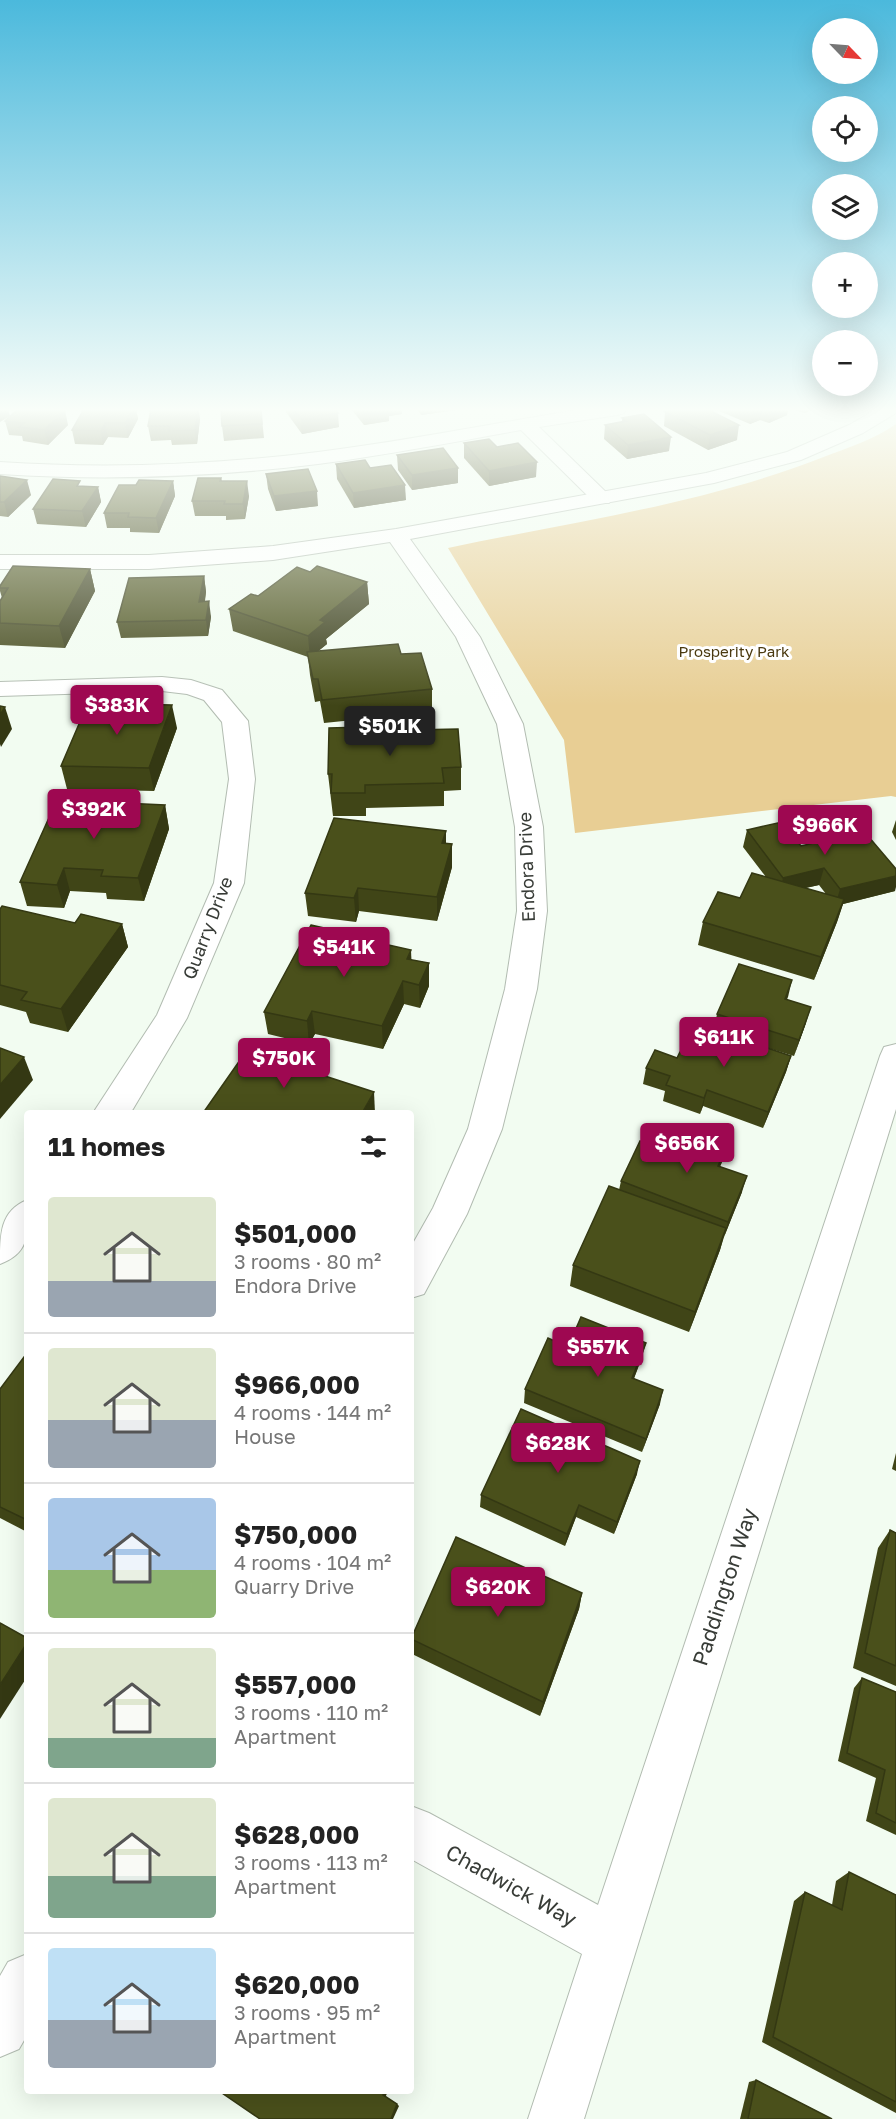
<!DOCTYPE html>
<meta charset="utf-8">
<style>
body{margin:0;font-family:"Golos Text",sans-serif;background:#f2f2f2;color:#222;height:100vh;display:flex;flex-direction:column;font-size:22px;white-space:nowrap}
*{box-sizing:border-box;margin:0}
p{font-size:20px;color:#767676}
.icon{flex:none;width:33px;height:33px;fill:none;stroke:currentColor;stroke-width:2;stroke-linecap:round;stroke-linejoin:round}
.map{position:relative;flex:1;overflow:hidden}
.panel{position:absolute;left:24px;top:1110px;width:390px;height:984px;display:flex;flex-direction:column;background:#fff;border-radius:6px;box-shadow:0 6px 24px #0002}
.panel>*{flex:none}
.needle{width:39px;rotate:115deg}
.buttons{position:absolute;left:812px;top:18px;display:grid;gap:12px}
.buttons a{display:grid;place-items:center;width:66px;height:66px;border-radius:50%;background:#fff;box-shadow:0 6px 24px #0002;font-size:30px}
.price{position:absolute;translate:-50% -51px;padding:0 14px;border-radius:6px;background:#9e0851;color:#fff;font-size:20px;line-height:39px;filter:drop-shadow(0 2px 3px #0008)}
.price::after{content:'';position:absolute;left:50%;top:36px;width:18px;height:14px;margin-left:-9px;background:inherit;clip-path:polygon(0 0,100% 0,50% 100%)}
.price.active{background:#222;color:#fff}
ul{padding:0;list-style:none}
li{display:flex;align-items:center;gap:18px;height:150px;padding:0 24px}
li+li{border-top:2px solid #e0e0e0}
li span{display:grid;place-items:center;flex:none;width:168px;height:120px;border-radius:6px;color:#555}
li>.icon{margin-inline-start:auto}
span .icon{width:72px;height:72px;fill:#fffc;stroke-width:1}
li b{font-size:26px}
h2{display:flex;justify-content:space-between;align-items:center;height:72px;padding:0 24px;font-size:26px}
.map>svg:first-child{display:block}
</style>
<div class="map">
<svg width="896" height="2119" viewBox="0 0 896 2119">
<rect width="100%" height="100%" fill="#f2fcf1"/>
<!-- green -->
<path fill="#e8ce94" d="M 896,424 L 896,797 L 891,796 L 575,833 L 564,740 L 448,548 C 572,522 703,504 821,458 C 847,448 873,440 896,424 Z"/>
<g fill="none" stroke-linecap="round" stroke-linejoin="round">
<!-- minor casing -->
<g stroke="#b2bcb1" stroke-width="2">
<g id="minor">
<path d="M 583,409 L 626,409 L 624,413 L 617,415 L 539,427 L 609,495 L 612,499 L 609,503 L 595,503 L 521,430 C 454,442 386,455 318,464 C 214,477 105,481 0,474 L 0,462 C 105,469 213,465 318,452 C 407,441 495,423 583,409 Z"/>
<path d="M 162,677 L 191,680 L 222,690 L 248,721 L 255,779 L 244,883 L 187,1018 L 133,1109 L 130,1113 L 93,1113 L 157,1015 L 214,883 L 229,779 L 222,722 L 204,700 L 187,694 L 162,691 L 0,696 L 0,682 Z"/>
<path d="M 896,1044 L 896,1109 L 584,2119 L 528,2119 L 582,1954 L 411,1859 L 411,1806 L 429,1813 L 598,1905 L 880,1056 L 884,1047 Z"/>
<path d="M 27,1200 C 27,1229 33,1252 0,1264 C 0,1234 0,1211 27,1200 Z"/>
</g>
</g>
<!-- tertiary casing -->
<g stroke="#b2bcb1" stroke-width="2">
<g id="tertiary">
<path d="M 877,409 L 896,409 L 896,413 L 863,433 L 801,460 L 714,483 L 410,539 L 480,637 L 523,724 L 543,827 L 547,911 L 537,989 L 502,1129 L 467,1214 L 424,1294 L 411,1298 L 411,1247 L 433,1208 L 468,1129 L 505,989 L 517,911 L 515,827 L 497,724 L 456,637 L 390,542 L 273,560 L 149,569 L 0,569 L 0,555 L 149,555 L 273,546 L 396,529 L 706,473 L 787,452 L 849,425 Z"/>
<path d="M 27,1954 L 27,2035 L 19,2049 L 0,2057 L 0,1976 L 8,1962 Z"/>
</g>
</g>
<!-- minor -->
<use href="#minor" fill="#fff" fill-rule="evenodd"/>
<!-- tertiary -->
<use href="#tertiary" fill="#fff" fill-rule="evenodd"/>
</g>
<!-- wall -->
<g fill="#404517" fill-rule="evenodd">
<path d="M 84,409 L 136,409 L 138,419 L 128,438 L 108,437 L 103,445 L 75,444 L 72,430 Z"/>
<path d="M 261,409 L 264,438 L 224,441 L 222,426 Z"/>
<path d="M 286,409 L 334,409 L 339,427 L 302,434 L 286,412 Z"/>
<path d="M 351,409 L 402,409 L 402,414 L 389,416 L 389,421 L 364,425 Z"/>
<path d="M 417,409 L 464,409 L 421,415 Z"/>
<path d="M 719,409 L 788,409 L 787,415 L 769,423 L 760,420 L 750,424 L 719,411 Z"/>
<path d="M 792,409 L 812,409 L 805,413 Z"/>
<path d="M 665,412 L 737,440 L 708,450 L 664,426 Z"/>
<path d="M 622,418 L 669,451 L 627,459 L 604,439 L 605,425 L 622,422 Z"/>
<path d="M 200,419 L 197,444 L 172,445 L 171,440 L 151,441 L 148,426 Z"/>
<path d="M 5,421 L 68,425 L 48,445 L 23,441 L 22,436 L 9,435 Z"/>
<path d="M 464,443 L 536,477 L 489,486 L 464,458 Z"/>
<path d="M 397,455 L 458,468 L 458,483 L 412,490 L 398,470 Z"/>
<path d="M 336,464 L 370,468 L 406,500 L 354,508 L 337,479 Z"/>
<path d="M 266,474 L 318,506 L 276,511 L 268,489 Z"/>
<path d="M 0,476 L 31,495 L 8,517 L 0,516 Z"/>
<path d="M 221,478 L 222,481 L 249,496 L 245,519 L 226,520 L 226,516 L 195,516 L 192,501 Z"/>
<path d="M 173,481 L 175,496 L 159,533 L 130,532 L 130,528 L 107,528 L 104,513 L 136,485 Z"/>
<path d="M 81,486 L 98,487 L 101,502 L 86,527 L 37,524 L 33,509 Z"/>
<path d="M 90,569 L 95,591 L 65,648 L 0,645 L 0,601 L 2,598 L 0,591 L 0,586 Z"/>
<path d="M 310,572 L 367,582 L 369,604 L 326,639 L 327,644 L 318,651 L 401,654 L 432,689 L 432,712 L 324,723 L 320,701 L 315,702 L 310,675 L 308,657 L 233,631 L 229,609 Z"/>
<path d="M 204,576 L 206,592 L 205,601 L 211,617 L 208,636 L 121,638 L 117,622 Z"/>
<path d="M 177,728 L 154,791 L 67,789 L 61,766 Z"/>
<path d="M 364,731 L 461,767 L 461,790 L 444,791 L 444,806 L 366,808 L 366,816 L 333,816 L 328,774 Z"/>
<path d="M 165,805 L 169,829 L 144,901 L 107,899 L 106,893 L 70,891 L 64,908 L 27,906 L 20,882 Z"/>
<path d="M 896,820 L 896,840 L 892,832 Z"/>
<path d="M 831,827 L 895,891 L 843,904 L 837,922 L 814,980 L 698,945 L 703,922 L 740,898 L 766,877 L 743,847 L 747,830 L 801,846 L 828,839 ZM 819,885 L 826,894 L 805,888 Z"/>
<path d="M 446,831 L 446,843 L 452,844 L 452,867 L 437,921 L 359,911 L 356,922 L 308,916 L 305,893 Z"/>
<path d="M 0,909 L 75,923 L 122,924 L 128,947 L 68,1032 L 30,1023 L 26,1012 L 0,1005 Z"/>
<path d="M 346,933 L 346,936 L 412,960 L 429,963 L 429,986 L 420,1008 L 404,1004 L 383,1049 L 315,1034 L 309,1044 L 268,1034 L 264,1012 Z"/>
<path d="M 786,999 L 806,1023 L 794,1056 L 742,1040 L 791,1056 L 786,1072 L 763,1128 L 703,1106 L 700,1114 L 663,1101 L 665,1091 L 643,1084 L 646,1068 L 677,1058 L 714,1030 L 717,1014 Z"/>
<path d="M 658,1148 L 722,1162 L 720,1166 L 742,1192 L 724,1237 L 720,1250 L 689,1332 L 570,1286 L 573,1265 L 619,1190 L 621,1181 Z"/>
<path d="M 568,1347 L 642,1357 L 634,1378 L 660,1404 L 642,1452 L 524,1403 L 525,1389 Z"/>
<path d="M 27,1353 L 27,1532 L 0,1518 L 0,1389 Z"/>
<path d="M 896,1453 L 896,1471 L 892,1469 Z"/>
<path d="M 637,1474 L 614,1534 L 576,1517 L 565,1546 L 480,1507 L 481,1495 Z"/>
<path d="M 890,1530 L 896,1533 L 896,1686 L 853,1668 L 878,1548 Z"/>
<path d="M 582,1593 L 579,1609 L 540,1716 L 412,1654 L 411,1638 Z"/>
<path d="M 862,1678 L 896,1692 L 896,1835 L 866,1821 L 876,1778 L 838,1761 L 854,1688 Z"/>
<path d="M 849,1872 L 896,1895 L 896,2113 L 762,2042 L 794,1901 L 805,1892 L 832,1905 L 836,1881 Z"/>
<path d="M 756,2080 L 832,2119 L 740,2119 L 749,2082 Z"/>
</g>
<!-- shaded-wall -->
<g fill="#343813">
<path d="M 0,409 L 8,409 L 10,416 L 0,422 Z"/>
<path d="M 133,409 L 136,409 L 138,419 L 128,438 L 125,423 Z"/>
<path d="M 198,409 L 199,409 L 200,419 L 197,444 L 195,430 Z"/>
<path d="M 374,409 L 402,409 L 402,414 L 389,416 L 389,421 L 364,425 L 363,411 Z"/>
<path d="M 421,409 L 464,409 L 421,415 Z"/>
<path d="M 755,409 L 762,409 L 760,420 L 750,424 L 753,410 Z"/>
<path d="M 771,409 L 788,409 L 787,415 L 769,423 Z"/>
<path d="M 806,409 L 812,409 L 805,413 Z"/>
<path d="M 65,410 L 68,425 L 48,445 L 44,430 Z"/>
<path d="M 338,413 L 339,427 L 302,434 L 301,419 Z"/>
<path d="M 105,423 L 108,437 L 103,445 L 101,431 Z"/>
<path d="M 739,425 L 737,440 L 708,450 L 710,435 Z"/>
<path d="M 671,437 L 669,451 L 627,459 L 628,445 Z"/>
<path d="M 537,462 L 536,477 L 489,486 L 489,471 Z"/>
<path d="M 458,468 L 458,483 L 412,490 L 412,475 Z"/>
<path d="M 27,480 L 31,495 L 8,517 L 4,502 Z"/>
<path d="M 173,481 L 175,496 L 159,533 L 156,518 Z"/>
<path d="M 247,481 L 249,496 L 245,519 L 243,504 Z"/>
<path d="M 405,485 L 406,500 L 354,508 L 353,493 Z"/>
<path d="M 98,487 L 101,502 L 86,527 L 82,511 Z"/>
<path d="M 317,491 L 318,506 L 276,511 L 274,496 Z"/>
<path d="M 90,569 L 95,591 L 65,648 L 59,626 Z"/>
<path d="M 204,576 L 206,592 L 202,617 L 199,602 Z"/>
<path d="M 367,582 L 369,604 L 326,639 L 327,644 L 310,658 L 308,636 L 320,620 Z"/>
<path d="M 209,601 L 211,617 L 208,636 L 206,620 Z"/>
<path d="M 172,705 L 177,728 L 154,791 L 149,768 Z"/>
<path d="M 5,707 L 12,729 L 1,747 L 0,744 L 0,715 Z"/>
<path d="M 165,805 L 169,829 L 144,901 L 138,878 Z"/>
<path d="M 446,831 L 446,854 L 442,843 Z"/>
<path d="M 452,844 L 452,867 L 437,921 L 437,897 Z"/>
<path d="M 64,868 L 70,891 L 64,908 L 57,885 Z"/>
<path d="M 824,868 L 819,885 L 779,894 L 783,878 Z"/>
<path d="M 896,876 L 896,887 L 895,891 L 843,904 L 837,922 L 814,980 L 840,889 Z"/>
<path d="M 358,888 L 359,911 L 356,922 L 354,898 Z"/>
<path d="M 122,924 L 128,947 L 68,1032 L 61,1009 Z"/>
<path d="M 411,950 L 412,973 L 407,959 Z"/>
<path d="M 429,963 L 429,986 L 420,1008 L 419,985 Z"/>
<path d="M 792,980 L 788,997 L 780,1015 L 785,999 Z"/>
<path d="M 403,981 L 404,1004 L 383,1049 L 382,1026 Z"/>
<path d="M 811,1007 L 806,1023 L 794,1056 L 799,1040 Z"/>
<path d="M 312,1011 L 315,1034 L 309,1044 L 307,1021 Z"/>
<path d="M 791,1056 L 786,1072 L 763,1128 L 768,1112 Z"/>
<path d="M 24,1057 L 33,1080 L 0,1119 L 0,1085 Z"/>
<path d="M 293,1057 L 296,1079 L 288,1064 Z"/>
<path d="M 707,1090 L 703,1106 L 700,1114 L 704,1098 Z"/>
<path d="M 374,1092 L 375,1113 L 362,1113 Z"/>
<path d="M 726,1147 L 722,1162 L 714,1181 L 718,1166 Z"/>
<path d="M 747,1176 L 742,1192 L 724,1237 L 728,1222 Z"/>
<path d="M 726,1228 L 720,1250 L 689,1332 L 695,1312 Z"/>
<path d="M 646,1343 L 642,1357 L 629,1392 L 632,1378 Z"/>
<path d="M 663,1390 L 660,1404 L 642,1452 L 646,1439 Z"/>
<path d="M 640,1461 L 637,1474 L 614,1534 L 617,1522 Z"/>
<path d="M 579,1505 L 576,1517 L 565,1546 L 567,1534 Z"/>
<path d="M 582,1593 L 579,1609 L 540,1716 L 543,1702 Z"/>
<path d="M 27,1643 L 27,1677 L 0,1719 L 0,1685 Z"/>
<path d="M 385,2091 L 388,2091 L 385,2098 L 383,2095 Z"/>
<path d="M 397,2104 L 399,2106 L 393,2119 L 391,2119 Z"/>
</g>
<!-- building -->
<g fill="#4a501b" stroke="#343813" stroke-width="1.5">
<path d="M 18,409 L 52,409 L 65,410 L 44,430 L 19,427 L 24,423 L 5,421 Z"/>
<path d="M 84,409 L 133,409 L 125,423 L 105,423 L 101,431 L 72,430 Z"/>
<path d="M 151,409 L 198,409 L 195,430 L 169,431 L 170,426 L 148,426 Z"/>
<path d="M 221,409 L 261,409 L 262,424 L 222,426 Z"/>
<path d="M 293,409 L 334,409 L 338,413 L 301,419 Z"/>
<path d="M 675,409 L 707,409 L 739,425 L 710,435 L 665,412 Z"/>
<path d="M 644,414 L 671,437 L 628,445 L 605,425 L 626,421 L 622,418 Z"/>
<path d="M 489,439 L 497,447 L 518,443 L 537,462 L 489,471 L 464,443 Z"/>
<path d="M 443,448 L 458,468 L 412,475 L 397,455 Z"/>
<path d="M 365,460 L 370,468 L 391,465 L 405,485 L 353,493 L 336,464 Z"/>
<path d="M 308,469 L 317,491 L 274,496 L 266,474 Z"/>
<path d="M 0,476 L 27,480 L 4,502 L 0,502 Z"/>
<path d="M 198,478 L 221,478 L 220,481 L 247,481 L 243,504 L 224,504 L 225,501 L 192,501 Z"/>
<path d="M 53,479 L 80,481 L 77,486 L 98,487 L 82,511 L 33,509 Z"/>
<path d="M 139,480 L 173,481 L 156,518 L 128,517 L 129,513 L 104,513 L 119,485 L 136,485 Z"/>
<path d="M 13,566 L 90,569 L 59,626 L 0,623 L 0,601 L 8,588 L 0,588 L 0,586 Z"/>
<path d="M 317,566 L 367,582 L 320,620 L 325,622 L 308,636 L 229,609 L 251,594 L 258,596 L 297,567 L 310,572 Z"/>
<path d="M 204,576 L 199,602 L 209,601 L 206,620 L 117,622 L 129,578 Z"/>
<path d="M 398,644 L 401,654 L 421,653 L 432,689 L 322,700 L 318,679 L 313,679 L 307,652 Z"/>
<path d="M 88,703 L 172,705 L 149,768 L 61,766 Z"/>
<path d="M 0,706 L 5,707 L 0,715 Z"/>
<path d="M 364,727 L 364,731 L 458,729 L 461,767 L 442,768 L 444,783 L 365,785 L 365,793 L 331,793 L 332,774 L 328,774 L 329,728 Z"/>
<path d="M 57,800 L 165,805 L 138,878 L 101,876 L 103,870 L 64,868 L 57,885 L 20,882 Z"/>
<path d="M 334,818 L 446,831 L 442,843 L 452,844 L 437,897 L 358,888 L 354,898 L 305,893 Z"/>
<path d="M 782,822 L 801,846 L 839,837 L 831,827 L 838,825 L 845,834 L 863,830 L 896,869 L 896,876 L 840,889 L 824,868 L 783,878 L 747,830 Z"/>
<path d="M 752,873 L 844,899 L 821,957 L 703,922 L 718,892 L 740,898 Z"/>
<path d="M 2,906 L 75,923 L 81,914 L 122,924 L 61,1009 L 21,1000 L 27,992 L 0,985 L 0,909 Z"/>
<path d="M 311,925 L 346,933 L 344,935 L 411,950 L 407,959 L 429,963 L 419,985 L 403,981 L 382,1026 L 312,1011 L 307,1021 L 264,1012 Z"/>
<path d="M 739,964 L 792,980 L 785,999 L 811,1007 L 799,1040 L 717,1014 Z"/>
<path d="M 694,1023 L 791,1056 L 768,1112 L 707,1090 L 704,1098 L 666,1085 L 670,1076 L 646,1068 L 655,1050 L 677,1058 Z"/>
<path d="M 252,1043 L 293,1057 L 288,1064 L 374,1092 L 362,1113 L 203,1113 Z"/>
<path d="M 0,1048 L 24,1057 L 0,1085 Z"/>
<path d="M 668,1126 L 726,1147 L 718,1166 L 747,1176 L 728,1222 L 621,1181 L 640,1141 L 658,1148 Z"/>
<path d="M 609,1186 L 726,1228 L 695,1312 L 573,1265 Z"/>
<path d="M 581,1317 L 646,1343 L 632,1378 L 663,1390 L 646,1439 L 525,1389 L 548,1338 L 568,1347 Z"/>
<path d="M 27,1353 L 27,1520 L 0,1507 L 0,1389 Z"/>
<path d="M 521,1409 L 640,1461 L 617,1522 L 579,1505 L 567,1534 L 481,1495 Z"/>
<path d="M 890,1530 L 896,1533 L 896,1666 L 865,1653 Z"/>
<path d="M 456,1537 L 582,1593 L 543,1702 L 411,1639 Z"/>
<path d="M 0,1623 L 27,1638 L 27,1643 L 0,1685 Z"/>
<path d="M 862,1678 L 896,1692 L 896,1823 L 876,1813 L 885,1770 L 847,1753 Z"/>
<path d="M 849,1872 L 896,1895 L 896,2102 L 773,2037 L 805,1892 L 842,1910 Z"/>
<path d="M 756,2080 L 832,2119 L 748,2119 Z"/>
<path d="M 219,2091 L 385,2091 L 383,2095 L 397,2104 L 391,2119 L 260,2119 Z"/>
</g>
<!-- sky -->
<linearGradient id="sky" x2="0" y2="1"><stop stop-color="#4bb9dc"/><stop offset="0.58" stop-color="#f9fef9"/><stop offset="1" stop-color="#f9fef9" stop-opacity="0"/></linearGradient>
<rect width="896" height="706" fill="url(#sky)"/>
<g text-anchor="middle" stroke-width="6" stroke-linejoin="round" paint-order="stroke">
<!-- far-park labels -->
<g font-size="15" fill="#4a390f" stroke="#fff">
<text x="734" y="657">Prosperity Park</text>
</g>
<!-- street labels -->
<g font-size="18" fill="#383c37" stroke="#fff">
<text transform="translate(527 867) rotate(-92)" y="6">Endora Drive</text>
<text transform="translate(208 928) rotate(-69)" y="6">Quarry Drive</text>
</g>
<!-- near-street labels -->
<g font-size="21" fill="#383c37" stroke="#fff">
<text transform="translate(725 1587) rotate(-72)" y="7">Paddington Way</text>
<text transform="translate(511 1886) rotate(29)" y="7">Chadwick Way</text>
</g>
</g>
</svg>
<div class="buttons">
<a><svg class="needle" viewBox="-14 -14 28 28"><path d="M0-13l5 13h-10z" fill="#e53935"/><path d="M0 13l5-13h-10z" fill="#767676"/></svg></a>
<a><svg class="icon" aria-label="locate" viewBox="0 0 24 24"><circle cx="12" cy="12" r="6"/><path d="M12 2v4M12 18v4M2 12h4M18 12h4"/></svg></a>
<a><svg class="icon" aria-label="layers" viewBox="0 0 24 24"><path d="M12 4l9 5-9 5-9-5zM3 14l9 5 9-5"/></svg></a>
<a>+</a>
<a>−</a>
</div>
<b class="price" style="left:117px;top:736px">$383K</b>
<b class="price active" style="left:390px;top:757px">$501K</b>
<b class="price" style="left:94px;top:840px">$392K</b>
<b class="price" style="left:825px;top:856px">$966K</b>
<b class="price" style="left:344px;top:978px">$541K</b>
<b class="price" style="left:724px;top:1068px">$611K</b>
<b class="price" style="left:284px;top:1089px">$750K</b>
<b class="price" style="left:687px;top:1174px">$656K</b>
<b class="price" style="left:598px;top:1378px">$557K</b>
<b class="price" style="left:558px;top:1474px">$628K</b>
<b class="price" style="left:498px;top:1618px">$620K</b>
<section class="panel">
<h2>11 homes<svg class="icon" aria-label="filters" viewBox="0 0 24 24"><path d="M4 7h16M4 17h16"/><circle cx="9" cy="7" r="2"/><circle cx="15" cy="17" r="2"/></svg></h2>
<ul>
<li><span style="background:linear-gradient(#dfe7d0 70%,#9aa5b1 0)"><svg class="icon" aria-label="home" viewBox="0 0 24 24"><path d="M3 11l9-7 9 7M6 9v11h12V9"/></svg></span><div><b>$501,000</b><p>3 rooms · 80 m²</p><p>Endora Drive</p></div></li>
<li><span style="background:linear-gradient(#dfe7d0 60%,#9aa5b1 0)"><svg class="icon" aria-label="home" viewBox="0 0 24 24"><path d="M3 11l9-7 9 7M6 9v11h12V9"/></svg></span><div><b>$966,000</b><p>4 rooms · 144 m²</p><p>House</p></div></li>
<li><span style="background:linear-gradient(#a9c7e8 60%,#8fb573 0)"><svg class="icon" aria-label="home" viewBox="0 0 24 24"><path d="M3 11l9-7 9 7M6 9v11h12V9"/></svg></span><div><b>$750,000</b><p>4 rooms · 104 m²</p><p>Quarry Drive</p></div></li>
<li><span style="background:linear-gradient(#dfe7d0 75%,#7fa58c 0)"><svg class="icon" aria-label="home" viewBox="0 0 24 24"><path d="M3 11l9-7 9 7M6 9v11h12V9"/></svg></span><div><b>$557,000</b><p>3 rooms · 110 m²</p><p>Apartment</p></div></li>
<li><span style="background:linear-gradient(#dfe7d0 65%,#7fa58c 0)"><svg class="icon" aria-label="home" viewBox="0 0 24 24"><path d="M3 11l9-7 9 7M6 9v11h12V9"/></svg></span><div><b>$628,000</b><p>3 rooms · 113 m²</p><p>Apartment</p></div></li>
<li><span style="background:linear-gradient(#bfe0f5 60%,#9aa5b1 0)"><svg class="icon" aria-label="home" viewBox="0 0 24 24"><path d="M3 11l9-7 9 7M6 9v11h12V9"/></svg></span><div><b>$620,000</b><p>3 rooms · 95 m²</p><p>Apartment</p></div></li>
</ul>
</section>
</div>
